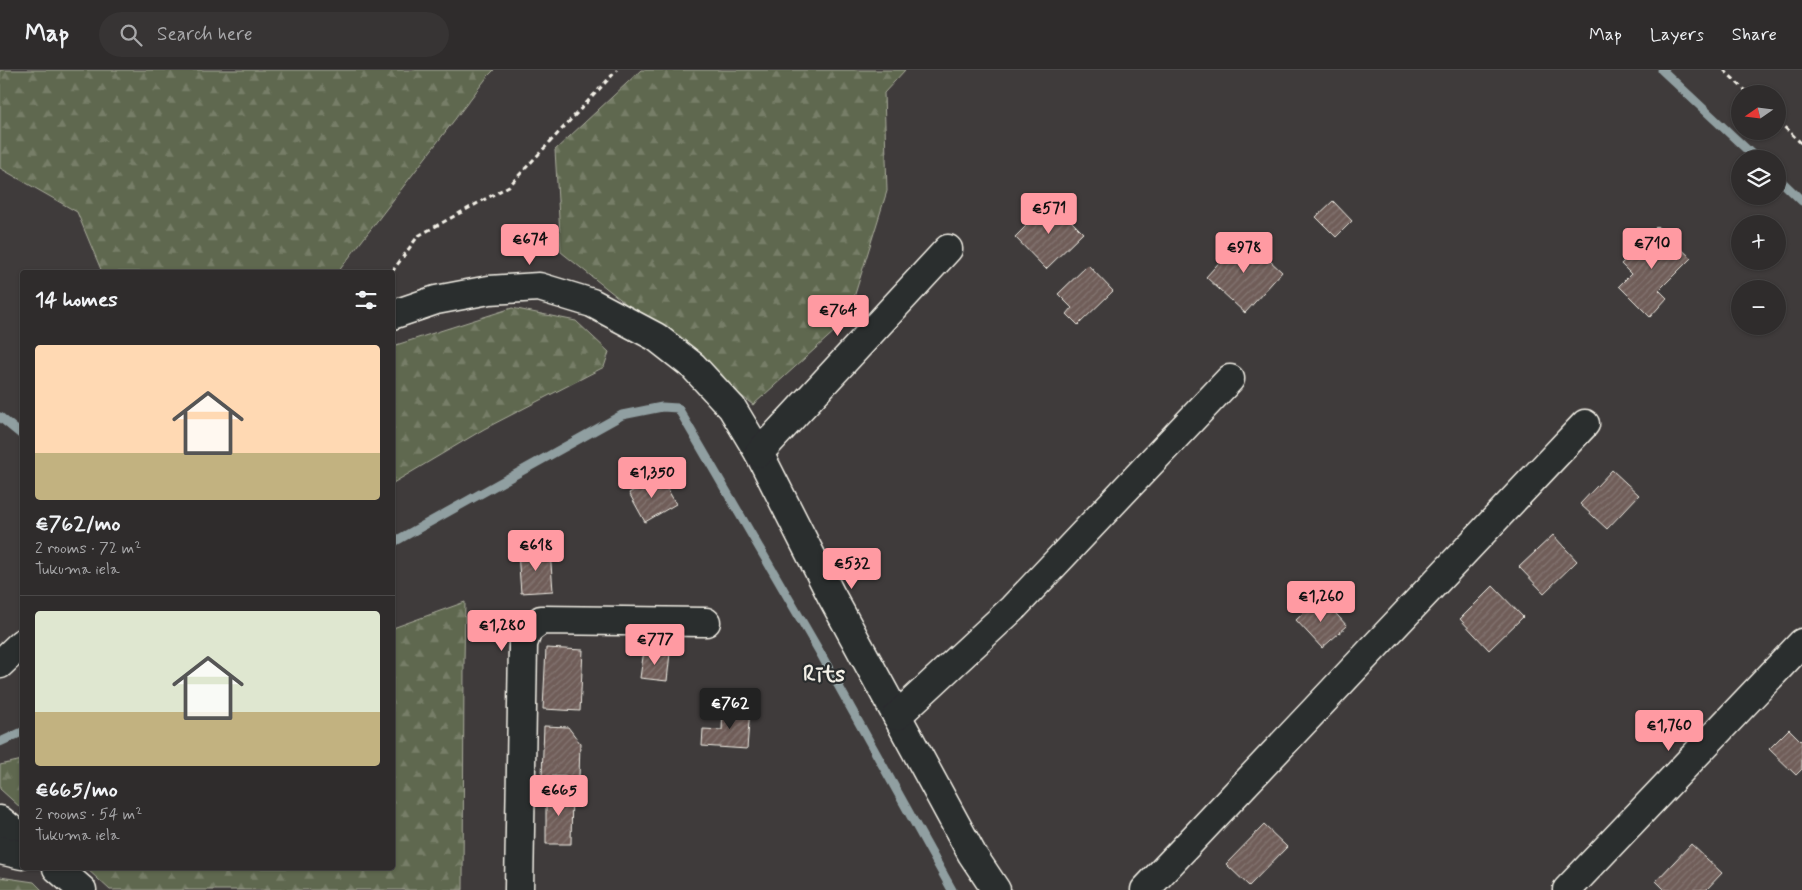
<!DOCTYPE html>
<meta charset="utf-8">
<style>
body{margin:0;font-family:Mynerve,sans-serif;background:#373434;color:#f1f3f6;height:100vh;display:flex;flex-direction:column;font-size:19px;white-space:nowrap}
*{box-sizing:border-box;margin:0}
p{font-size:16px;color:#a7a7a9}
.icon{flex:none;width:28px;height:28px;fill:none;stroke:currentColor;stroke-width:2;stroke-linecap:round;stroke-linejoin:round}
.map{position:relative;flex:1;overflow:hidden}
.panel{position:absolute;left:20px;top:200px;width:375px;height:600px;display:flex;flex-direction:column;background:#2f2c2c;border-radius:5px;box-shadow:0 1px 4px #0004,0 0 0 1px #4a4848}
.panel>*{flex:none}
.needle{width:32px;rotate:256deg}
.fabs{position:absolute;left:1731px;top:15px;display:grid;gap:10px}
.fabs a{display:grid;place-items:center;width:55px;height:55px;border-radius:50%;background:#2f2c2c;box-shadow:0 1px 4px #0004,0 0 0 1px #4a4848;font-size:25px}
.price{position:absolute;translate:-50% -42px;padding:0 11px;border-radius:5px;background:#ff9aa2;color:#111;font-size:16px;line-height:32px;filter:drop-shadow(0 1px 2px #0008)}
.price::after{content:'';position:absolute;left:50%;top:30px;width:15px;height:11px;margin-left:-8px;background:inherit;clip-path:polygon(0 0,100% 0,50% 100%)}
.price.on{background:#222;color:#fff}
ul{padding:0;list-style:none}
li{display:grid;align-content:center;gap:10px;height:265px;padding:0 15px}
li+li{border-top:1px solid #4a4848}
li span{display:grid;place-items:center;height:155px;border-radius:5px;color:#555}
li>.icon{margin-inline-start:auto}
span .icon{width:90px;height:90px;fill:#fffc;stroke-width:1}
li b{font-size:21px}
h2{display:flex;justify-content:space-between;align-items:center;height:60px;padding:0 15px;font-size:21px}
header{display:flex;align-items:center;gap:30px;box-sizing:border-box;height:70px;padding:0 25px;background:#2f2c2c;border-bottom:1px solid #4a4848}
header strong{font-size:24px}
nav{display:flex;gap:28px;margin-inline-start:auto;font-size:18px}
.search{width:350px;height:45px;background:#373434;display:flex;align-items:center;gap:12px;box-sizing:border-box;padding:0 18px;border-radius:28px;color:#a7a7a9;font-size:19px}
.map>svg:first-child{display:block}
</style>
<header>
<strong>Map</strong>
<div class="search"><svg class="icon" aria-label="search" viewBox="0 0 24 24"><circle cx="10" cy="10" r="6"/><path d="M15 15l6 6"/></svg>Search here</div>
<nav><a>Map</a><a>Layers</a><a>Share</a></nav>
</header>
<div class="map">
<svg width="1802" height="820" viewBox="0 0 1802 820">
<defs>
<pattern id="forest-firs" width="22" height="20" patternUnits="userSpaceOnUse" patternTransform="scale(1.25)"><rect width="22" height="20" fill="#5f684f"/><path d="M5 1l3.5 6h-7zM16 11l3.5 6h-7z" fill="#777e68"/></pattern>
<pattern id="building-hatch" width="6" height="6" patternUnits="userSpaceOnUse" patternTransform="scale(1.25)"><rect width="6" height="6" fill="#6f5d59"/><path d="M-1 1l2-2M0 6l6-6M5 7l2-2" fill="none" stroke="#847571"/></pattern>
</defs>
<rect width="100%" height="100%" fill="#3f3b3b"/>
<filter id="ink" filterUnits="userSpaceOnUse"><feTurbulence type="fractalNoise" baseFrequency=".02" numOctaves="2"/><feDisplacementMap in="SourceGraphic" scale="10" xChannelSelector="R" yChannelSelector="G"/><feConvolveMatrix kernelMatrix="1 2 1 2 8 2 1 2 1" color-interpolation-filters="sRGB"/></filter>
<g filter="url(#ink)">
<!-- forest -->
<g fill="url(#forest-firs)" stroke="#aaac9c">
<path d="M 0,0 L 494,0 L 488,6 L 338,202 L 102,202 L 77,142 L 0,98 Z"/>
<path d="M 641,0 L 905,0 L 884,23 L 887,121 L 847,250 L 753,335 L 561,182 L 555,80 Z"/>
<path d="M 512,238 L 576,251 L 609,282 L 604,297 L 484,359 L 393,413 L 393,276 Z"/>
<path d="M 465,532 L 464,593 L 463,820 L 110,820 L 86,798 L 392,798 L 393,558 Z"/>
<path d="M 22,690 L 22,739 L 0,719 L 0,695 Z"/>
<path d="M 0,807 L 34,812 L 42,820 L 0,820 Z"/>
</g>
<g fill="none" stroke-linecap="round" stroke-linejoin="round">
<!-- stream -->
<g stroke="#909fa1" stroke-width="9">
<path d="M 1662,0 L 1757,89"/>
<path d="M 1778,108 L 1802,131"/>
<path d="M 0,347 L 22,365"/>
<path d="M 392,473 L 622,345 L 662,337 L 678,338 L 818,579 L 952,820"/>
<path d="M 0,672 L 22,662"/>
</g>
</g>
<!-- building -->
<g fill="url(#building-hatch)" stroke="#f4f1e8">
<path d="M 1051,131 L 1083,163 L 1046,199 L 1015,167 Z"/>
<path d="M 1333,131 L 1352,151 L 1336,167 L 1316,147 Z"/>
<path d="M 1657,156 L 1691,188 L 1659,220 L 1667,228 L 1650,247 L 1619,216 L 1631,204 L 1621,194 Z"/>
<path d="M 1243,166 L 1282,202 L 1245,243 L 1206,207 Z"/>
<path d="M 1088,195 L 1113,221 L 1078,255 L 1067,244 L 1072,238 L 1058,224 Z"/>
<path d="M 1612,400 L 1639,425 L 1607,459 L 1580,434 Z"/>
<path d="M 660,406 L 676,434 L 645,452 L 629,423 Z"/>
<path d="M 1553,465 L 1577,491 L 1544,523 L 1519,497 Z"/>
<path d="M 550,481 L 553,521 L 521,523 L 518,483 Z"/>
<path d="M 1493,516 L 1523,547 L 1489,580 L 1460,549 Z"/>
<path d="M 1321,527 L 1347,556 L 1322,578 L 1296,550 Z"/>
<path d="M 546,578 L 583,580 L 580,641 L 543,639 Z"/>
<path d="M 644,580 L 670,583 L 667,611 L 640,608 Z"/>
<path d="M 723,636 L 750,638 L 747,679 L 702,676 L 703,659 L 722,660 Z"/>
<path d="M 544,656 L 568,657 L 580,673 L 579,707 L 542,706 Z"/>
<path d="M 1789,659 L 1802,672 L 1802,699 L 1796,705 L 1769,679 Z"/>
<path d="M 546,720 L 572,720 L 571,774 L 546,774 Z"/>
<path d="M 1264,755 L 1287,777 L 1249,816 L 1226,794 Z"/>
<path d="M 1691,774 L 1722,803 L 1706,820 L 1665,820 L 1656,811 Z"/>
</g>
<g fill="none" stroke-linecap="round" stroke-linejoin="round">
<!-- minor casing -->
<g stroke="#f4f1e8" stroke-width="31">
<g id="minor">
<path d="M 392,245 L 436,230 L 489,220 L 539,217 L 592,233 L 656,267 L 693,296 L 732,338 L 759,383 L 831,525 L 897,646 L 972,784 L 996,820"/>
<path d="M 759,383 L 948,179"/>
<path d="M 0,594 L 22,573"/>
<path d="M 897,646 L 1013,538 L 1230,309"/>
<path d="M 0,750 L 22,768"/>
<path d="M 0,780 L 22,785"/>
<path d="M 57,798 L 82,820"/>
<path d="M 519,820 L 523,574 L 528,560 L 541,550 L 706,552"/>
<path d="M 1145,820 L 1585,354"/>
<path d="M 1567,820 L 1802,573"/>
</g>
</g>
<!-- path -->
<g stroke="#f4f1e8" stroke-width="3" stroke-dasharray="5 4" stroke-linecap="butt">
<path d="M 1724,0 L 1749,24"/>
<path d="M 1778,51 L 1802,74"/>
<path d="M 392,202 L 418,166 L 509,116 L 617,0"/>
</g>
<!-- minor -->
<use href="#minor" stroke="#2a2d2e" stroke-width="28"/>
</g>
</g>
<g text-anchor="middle" stroke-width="4.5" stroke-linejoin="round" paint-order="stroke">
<!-- district labels -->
<g font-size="22" font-weight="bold" fill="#f4f1e8" stroke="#2a2d2e">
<text x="824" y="611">Rīts</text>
</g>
</g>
</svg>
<div class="fabs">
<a><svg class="needle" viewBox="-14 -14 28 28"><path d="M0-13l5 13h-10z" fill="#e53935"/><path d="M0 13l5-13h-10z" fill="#a7a7a9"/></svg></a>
<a><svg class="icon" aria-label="layers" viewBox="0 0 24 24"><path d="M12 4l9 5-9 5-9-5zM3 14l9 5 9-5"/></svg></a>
<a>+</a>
<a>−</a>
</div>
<b class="price" style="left:1049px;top:165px">€571</b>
<b class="price" style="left:530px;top:196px">€674</b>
<b class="price" style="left:1652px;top:200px">€710</b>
<b class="price" style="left:1244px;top:204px">€978</b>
<b class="price" style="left:838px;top:267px">€764</b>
<b class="price" style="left:652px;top:429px">€1,350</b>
<b class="price" style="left:536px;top:502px">€618</b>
<b class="price" style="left:852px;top:520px">€532</b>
<b class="price" style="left:1321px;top:553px">€1,260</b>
<b class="price" style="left:502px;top:582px">€1,280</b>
<b class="price" style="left:655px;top:596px">€777</b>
<b class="price on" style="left:730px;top:660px">€762</b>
<b class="price" style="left:1669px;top:682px">€1,760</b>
<b class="price" style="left:559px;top:747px">€665</b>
<section class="panel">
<h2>14 homes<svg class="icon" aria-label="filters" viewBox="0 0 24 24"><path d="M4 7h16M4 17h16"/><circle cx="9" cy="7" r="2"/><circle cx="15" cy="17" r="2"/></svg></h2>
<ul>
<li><span style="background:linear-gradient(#ffd9b3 70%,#c2b280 0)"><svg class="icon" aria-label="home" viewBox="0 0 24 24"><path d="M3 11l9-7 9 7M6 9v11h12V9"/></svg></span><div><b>€762/mo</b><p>2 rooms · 72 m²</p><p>Tukuma iela</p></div></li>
<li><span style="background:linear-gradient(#dfe7d0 65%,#c2b280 0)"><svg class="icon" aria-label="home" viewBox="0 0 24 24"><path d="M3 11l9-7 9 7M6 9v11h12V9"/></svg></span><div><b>€665/mo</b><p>2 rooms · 54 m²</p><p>Tukuma iela</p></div></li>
</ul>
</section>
</div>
